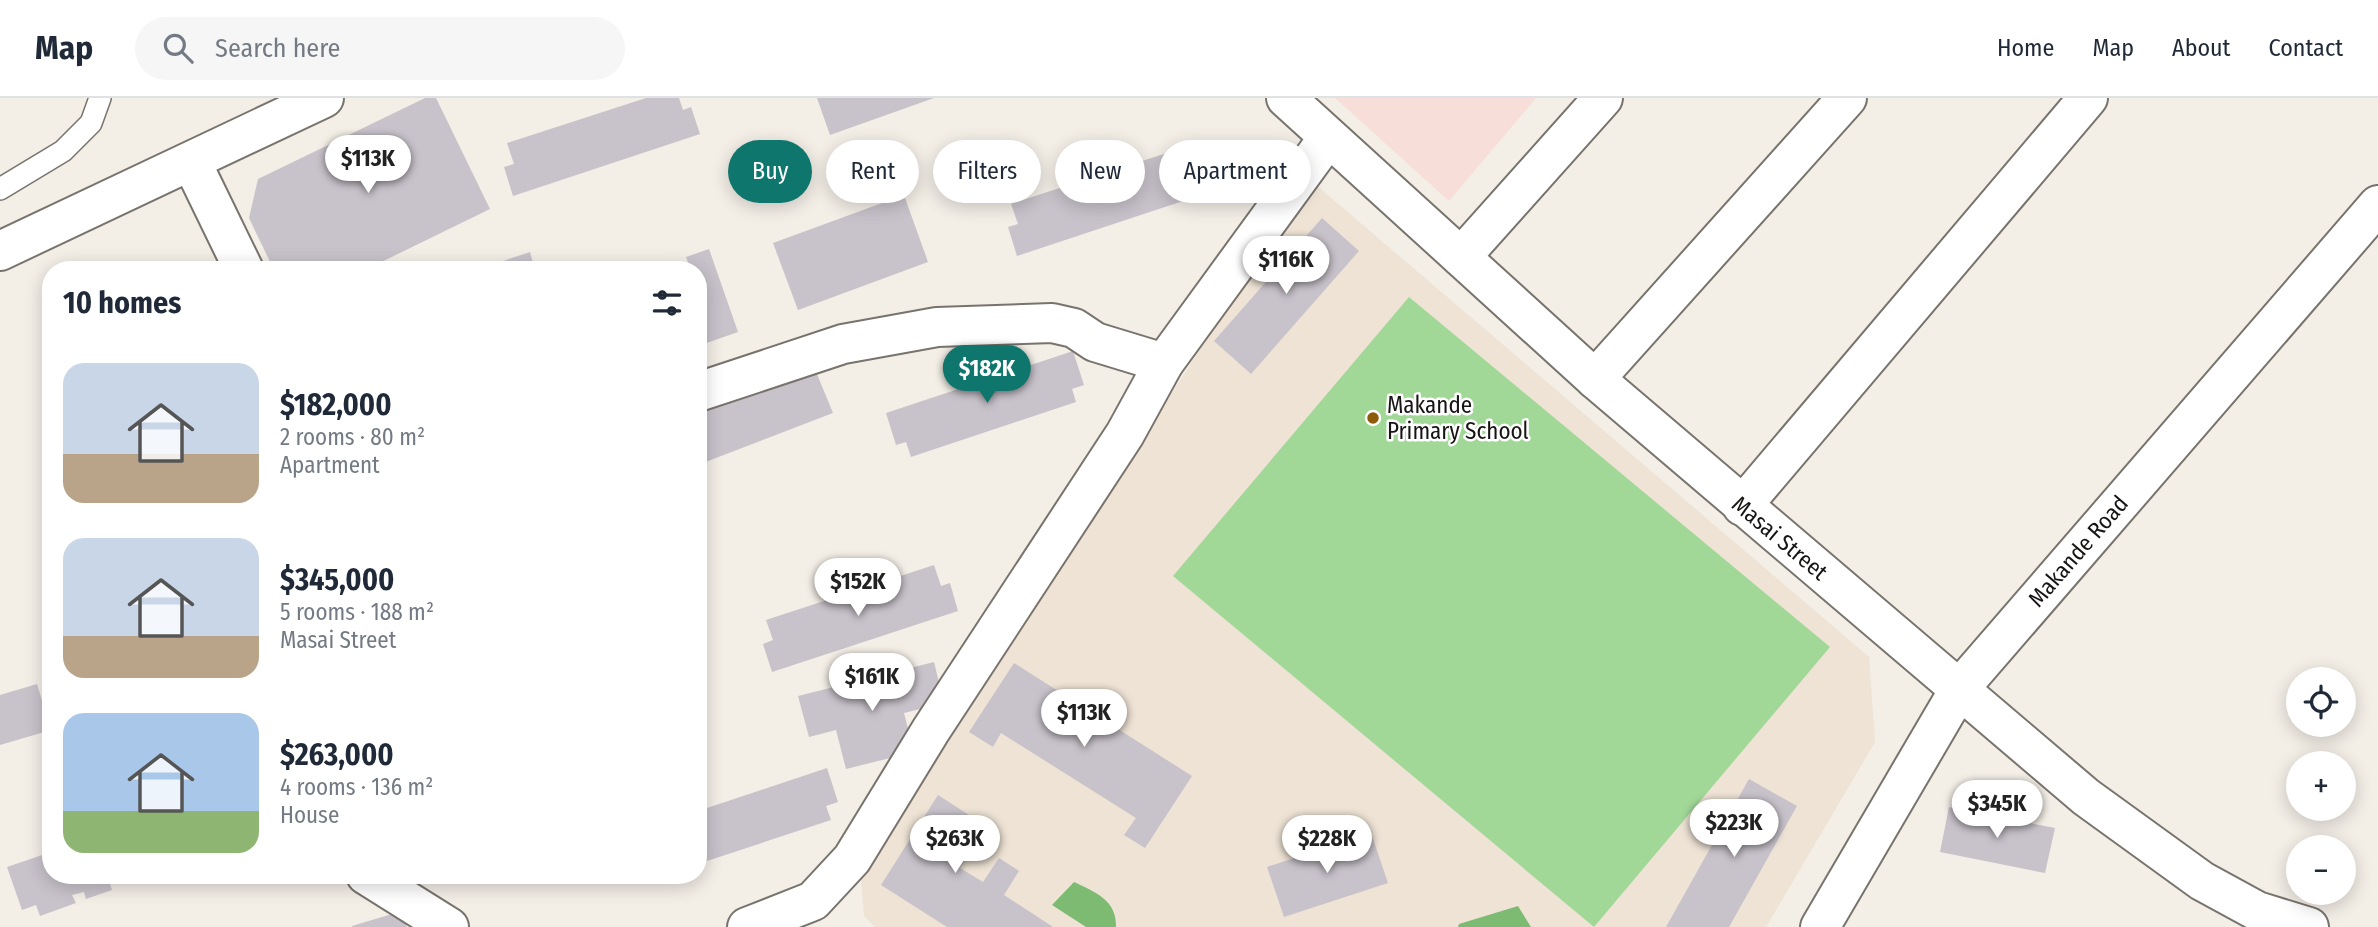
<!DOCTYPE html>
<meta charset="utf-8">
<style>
body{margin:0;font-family:"Fira Sans Condensed",sans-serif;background:#f6f6f7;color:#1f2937;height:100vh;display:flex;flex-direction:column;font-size:26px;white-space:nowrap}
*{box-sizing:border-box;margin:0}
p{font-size:23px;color:#747a83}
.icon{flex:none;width:38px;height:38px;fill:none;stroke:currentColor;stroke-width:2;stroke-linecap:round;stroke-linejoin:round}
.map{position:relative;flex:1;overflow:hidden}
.details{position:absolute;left:42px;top:163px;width:665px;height:623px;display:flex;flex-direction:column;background:#fff;border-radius:28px;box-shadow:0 4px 18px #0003}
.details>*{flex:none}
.guide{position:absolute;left:728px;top:42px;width:665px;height:63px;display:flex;gap:14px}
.fabs{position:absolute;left:2286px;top:569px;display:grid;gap:14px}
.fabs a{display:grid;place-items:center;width:70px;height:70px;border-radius:50%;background:#fff;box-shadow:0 4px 18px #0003;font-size:35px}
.price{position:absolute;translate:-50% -60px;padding:0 16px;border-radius:24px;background:#fff;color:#222;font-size:23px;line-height:46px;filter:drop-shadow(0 2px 4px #0008)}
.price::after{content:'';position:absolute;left:50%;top:42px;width:21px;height:16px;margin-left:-10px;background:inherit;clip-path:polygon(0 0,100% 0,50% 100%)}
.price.selected{background:#0f766e;color:#fff}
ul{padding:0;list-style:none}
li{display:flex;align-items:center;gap:21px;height:175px;padding:0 21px}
li span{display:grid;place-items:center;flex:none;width:196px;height:140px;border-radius:21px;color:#555}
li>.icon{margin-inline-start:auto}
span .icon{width:84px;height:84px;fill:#fffc;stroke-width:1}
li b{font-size:30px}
h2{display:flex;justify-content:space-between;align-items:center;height:84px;padding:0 21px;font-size:30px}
.pill{padding:0 24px;border-radius:32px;background:#fff;box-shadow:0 4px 18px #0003;font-size:24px;line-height:63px}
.pill.selected{background:#0f766e;color:#fff}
header{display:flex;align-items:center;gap:42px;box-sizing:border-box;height:98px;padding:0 35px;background:#fff;border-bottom:2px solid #e0e1e3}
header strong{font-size:33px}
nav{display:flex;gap:38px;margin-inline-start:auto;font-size:24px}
.search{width:490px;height:63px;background:#f6f6f7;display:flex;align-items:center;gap:18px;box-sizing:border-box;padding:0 24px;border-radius:38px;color:#747a83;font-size:26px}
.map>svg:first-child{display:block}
</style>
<header>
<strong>Map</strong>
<div class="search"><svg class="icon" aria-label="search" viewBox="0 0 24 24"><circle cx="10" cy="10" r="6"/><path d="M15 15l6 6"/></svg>Search here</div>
<nav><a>Home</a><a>Map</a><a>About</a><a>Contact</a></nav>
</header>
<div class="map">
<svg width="2378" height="829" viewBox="0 0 2378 829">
<rect width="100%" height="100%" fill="#f3eee6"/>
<!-- industrial -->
<path fill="#f8ded8" d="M 1335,0 L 1536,0 L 1449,103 Z"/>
<!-- built -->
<path fill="#eee3d5" d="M 1309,81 L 1869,559 L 1875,644 L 1766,829 L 875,829 L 864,818 L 861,780 Z"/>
<!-- green -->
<path fill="#a1d897" d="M 1409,199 L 1830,549 L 1594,829 L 1173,478 Z"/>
<!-- forest -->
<g fill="#7ebb72">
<path d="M 1074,784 C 1095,794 1117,802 1116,829 L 1086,829 L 1052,807 Z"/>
<path d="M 1518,808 L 1531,829 L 1458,829 L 1459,826 Z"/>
</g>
<!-- building -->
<g fill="#c8c2ca">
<path d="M 425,0 L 436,0 L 490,111 L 365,172 L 274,172 L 249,120 L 258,81 Z"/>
<path d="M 646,0 L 679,0 L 683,12 L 691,9 L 700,36 L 513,98 L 504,69 L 514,66 L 507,45 Z"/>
<path d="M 817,0 L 934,0 L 830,37 Z"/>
<path d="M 1179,51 L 1186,72 L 1195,69 L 1204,96 L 1017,158 L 1008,129 L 1018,126 L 1011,106 Z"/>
<path d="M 904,97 L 928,164 L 798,212 L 773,145 Z"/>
<path d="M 1322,120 L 1359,153 L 1251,276 L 1214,243 Z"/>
<path d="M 709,151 L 738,234 L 698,248 L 698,172 L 691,172 L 686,159 Z"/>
<path d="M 530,154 L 535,172 L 479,172 L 479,171 Z"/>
<path d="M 1073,253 L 1084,287 L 1072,291 L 1076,304 L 911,359 L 906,344 L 896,347 L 886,315 Z"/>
<path d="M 812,264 L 833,315 L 703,365 L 698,351 L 698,308 Z"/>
<path d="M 934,467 L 941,488 L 950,485 L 958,513 L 772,574 L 763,546 L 773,542 L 766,522 Z"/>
<path d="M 934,564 L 944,605 L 904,615 L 914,654 L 846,671 L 836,632 L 809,639 L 798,598 Z"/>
<path d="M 1014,565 L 1192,678 L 1145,750 L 1124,737 L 1136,720 L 1001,635 L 993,649 L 969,634 Z"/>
<path d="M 37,586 L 51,632 L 0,647 L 0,597 Z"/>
<path d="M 827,670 L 838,704 L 826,708 L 831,722 L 698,766 L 698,713 Z"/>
<path d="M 1749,681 L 1797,708 L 1729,829 L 1666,829 Z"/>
<path d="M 938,697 L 986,728 L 960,770 L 983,784 L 999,760 L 1019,773 L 1004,797 L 1053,829 L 947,829 L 881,787 Z"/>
<path d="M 1949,709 L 2055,730 L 2045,775 L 1940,754 Z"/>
<path d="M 1371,735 L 1388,785 L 1284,819 L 1267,769 Z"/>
<path d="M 51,754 L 51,777 L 127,777 L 109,783 L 112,792 L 86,801 L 84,794 L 72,797 L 76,805 L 40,818 L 36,807 L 22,812 L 7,769 Z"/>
<path d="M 402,813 L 407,829 L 352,829 L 352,828 Z"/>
</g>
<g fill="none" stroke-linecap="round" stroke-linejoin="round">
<!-- lane casing -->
<g stroke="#78736c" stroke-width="24">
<path id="lane" d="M 0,91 L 63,53 L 91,25 L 100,0"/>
</g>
<!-- street casing -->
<g stroke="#78736c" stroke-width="42">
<g id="street">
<path d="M 1286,0 L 1595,281 L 2086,699 L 2202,783 L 2257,813 L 2309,829"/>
<path d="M 192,65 L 244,172"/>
<path d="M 0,153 L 324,0"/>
<path d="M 1461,159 L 1603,0"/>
<path d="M 1595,281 L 1847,0"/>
<path d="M 698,294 L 843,246 L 937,229 L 1052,225 L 1074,230 L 1095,244 L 1164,265"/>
<path d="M 1742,408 L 2088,0"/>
<path d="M 366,777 L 449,829"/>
<path d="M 747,829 L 813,803 L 852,761 L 931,632 L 1125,336 L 1164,265 L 1328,40"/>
</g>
</g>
<!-- secondary casing -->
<g stroke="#78736c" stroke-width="42">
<path id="secondary" d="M 1820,829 L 1960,590 L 2378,107"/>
</g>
<!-- lane -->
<use href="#lane" stroke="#fff" stroke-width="21"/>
<!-- street -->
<use href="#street" stroke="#fff" stroke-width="38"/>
<!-- secondary -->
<use href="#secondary" stroke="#fff" stroke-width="38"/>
</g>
<!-- markers -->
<circle fill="#8e5b0a" stroke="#fff" stroke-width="2.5" cx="1373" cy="320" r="7"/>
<g text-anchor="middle" stroke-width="5" stroke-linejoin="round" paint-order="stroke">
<!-- poi labels -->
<g font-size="23" fill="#171513" stroke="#fff" text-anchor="start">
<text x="1387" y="315">Makande<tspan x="1387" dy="26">Primary School</tspan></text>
</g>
<!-- street labels -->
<g font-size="23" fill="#171513" stroke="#fff">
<text transform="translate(1780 440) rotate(40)" y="8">Masai Street</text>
<text transform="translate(2078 453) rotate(-49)" y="8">Makande Road</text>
</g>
</g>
</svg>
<div class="fabs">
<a><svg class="icon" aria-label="locate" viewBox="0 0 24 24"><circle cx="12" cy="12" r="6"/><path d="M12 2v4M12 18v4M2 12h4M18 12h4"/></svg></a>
<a>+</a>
<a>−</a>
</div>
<b class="price" style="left:368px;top:97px">$113K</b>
<b class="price" style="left:1286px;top:198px">$116K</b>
<b class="price selected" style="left:987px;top:307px">$182K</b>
<b class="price" style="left:858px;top:520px">$152K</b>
<b class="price" style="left:872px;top:615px">$161K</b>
<b class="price" style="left:1084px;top:651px">$113K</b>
<b class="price" style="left:1997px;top:742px">$345K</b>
<b class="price" style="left:1734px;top:761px">$223K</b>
<b class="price" style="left:955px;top:777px">$263K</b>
<b class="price" style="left:1327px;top:777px">$228K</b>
<div class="guide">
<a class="pill selected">Buy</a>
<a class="pill">Rent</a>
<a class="pill">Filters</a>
<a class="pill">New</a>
<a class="pill">Apartment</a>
</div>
<section class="details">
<h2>10 homes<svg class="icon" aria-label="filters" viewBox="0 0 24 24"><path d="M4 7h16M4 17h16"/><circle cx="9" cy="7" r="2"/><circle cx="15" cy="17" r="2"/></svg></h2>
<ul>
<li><span style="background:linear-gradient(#c9d6e8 65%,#b9a48a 0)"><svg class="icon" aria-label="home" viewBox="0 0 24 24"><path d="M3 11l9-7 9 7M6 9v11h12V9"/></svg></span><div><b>$182,000</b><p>2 rooms · 80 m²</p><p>Apartment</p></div></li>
<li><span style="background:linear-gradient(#c9d6e8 70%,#b9a48a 0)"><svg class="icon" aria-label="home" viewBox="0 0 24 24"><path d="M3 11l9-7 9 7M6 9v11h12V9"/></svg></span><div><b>$345,000</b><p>5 rooms · 188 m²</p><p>Masai Street</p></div></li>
<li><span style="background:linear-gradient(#a9c7e8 70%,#8fb573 0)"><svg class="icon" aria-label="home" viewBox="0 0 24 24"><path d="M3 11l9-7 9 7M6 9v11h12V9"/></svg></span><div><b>$263,000</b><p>4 rooms · 136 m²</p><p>House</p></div></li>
</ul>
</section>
</div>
